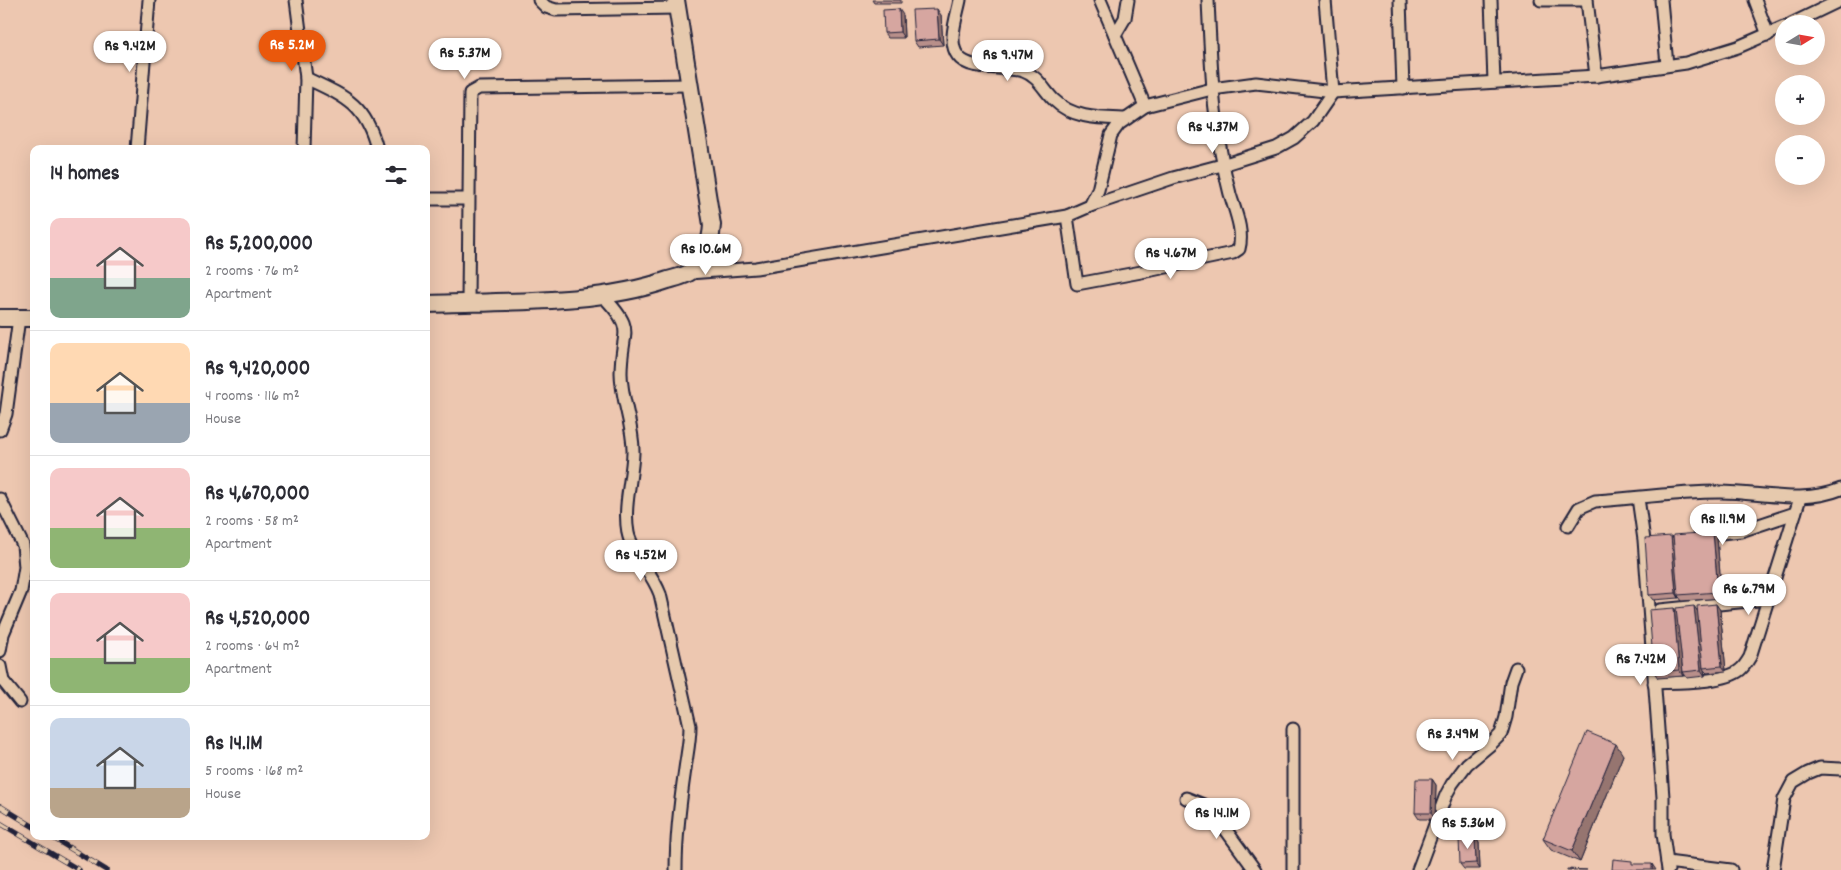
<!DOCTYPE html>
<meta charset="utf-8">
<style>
body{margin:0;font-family:Dekko,sans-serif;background:#f2f2f3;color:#2b2b33;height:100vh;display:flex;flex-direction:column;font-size:19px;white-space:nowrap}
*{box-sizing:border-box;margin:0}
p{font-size:16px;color:#7c7c81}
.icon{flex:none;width:28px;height:28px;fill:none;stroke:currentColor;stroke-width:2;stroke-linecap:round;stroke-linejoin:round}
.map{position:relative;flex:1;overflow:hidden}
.side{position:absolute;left:30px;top:145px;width:400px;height:695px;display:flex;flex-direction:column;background:#fff;border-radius:10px;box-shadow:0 5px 20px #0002}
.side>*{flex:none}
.needle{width:32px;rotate:79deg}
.buttons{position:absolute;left:1775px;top:15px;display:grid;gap:10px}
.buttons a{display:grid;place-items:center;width:50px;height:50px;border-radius:50%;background:#fff;box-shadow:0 5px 20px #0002;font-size:25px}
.price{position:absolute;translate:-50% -42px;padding:0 11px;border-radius:18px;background:#fff;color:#222;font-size:16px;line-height:32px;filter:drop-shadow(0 1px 2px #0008)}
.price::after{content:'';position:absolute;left:50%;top:30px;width:15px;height:11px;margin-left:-8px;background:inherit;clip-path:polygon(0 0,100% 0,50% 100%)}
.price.selected{background:#ea580c;color:#fff}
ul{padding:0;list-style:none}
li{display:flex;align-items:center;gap:15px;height:125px;padding:0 20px}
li+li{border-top:1px solid #e1e1e2}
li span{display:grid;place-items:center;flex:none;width:140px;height:100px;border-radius:10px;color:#555}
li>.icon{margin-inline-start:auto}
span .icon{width:60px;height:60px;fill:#fffc;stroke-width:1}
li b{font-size:21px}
h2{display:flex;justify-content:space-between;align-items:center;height:60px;padding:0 20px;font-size:21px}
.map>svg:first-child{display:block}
</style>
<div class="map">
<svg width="1841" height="870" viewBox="0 0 1841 870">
<rect width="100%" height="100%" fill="#edc7b0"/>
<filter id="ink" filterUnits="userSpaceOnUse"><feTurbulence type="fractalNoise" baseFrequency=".02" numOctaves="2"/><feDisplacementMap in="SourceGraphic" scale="10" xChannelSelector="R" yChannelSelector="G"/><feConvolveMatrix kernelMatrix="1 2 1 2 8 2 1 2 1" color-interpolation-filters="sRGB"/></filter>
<g filter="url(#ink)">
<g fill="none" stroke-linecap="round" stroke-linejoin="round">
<!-- street casing -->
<g stroke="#22223b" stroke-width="15">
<g id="street">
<path d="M 296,0 L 306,78 L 304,149"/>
<path d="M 539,0 L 546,7 L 556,10 L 677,8"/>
<path d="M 960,0 C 957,16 947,42 958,56 C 968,71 1006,66 1023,71 C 1038,76 1044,90 1054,100 C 1073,119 1101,118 1126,119"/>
<path d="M 1100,0 L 1145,106"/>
<path d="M 1400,0 L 1403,88"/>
<path d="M 1491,0 L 1494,82"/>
<path d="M 1541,0 L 1587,0"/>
<path d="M 1587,0 L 1596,76"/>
<path d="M 1661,0 L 1667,65"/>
<path d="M 1755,0 L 1768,35"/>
<path d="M 1791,24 L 1841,0"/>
<path d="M 1115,35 L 1125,18 L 1128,0"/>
<path d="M 306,78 C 344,96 366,104 377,149"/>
<path d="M 137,149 L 149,0"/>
<path d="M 426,199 L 468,199"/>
<path d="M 1090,206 L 1173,178 L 1222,165 L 1276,148 L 1294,138 L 1313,121 L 1333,92 L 1325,0"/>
<path d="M 1067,216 L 1077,284 L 1152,270 L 1233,253 L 1239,249 C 1244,231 1235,211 1230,194 C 1213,130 1211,65 1208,0"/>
<path d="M 689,273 L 756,268 L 1067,216 L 1090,206 L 1098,190 L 1111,135 L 1119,124 L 1145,106 L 1212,89 L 1256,83 L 1333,92 L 1596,76 L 1686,63 L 1738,47 L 1784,27"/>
<path d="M 601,294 C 638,332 621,329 621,373 C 621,400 634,426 633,453 C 632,479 623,507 628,533 C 632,553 652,572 660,594 L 690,726 C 690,741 687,754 685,769 C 680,803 676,836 676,870"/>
<path d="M 468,302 L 470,93 L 479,88 L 689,85"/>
<path d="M 0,430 L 6,414 L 19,318"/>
<path d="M 1638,498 L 1644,540 L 1663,797 L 1663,834 L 1668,870"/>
<path d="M 0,499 L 23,545 L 25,567 L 21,591 L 3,634 L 0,651"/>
<path d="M 1568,526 L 1579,508 L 1595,501 C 1636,498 1679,492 1720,492 C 1761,492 1802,505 1841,489"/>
<path d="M 1700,535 L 1741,531 L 1795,513"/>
<path d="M 1660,610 L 1768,599"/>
<path d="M 0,666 L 3,681 L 20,702"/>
<path d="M 1654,683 C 1676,682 1724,683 1740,670 C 1744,667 1747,662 1750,657 L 1800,498"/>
<path d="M 1186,798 L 1206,806 L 1215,815 L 1255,870"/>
<path d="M 1667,862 L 1731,870"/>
<path d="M 1293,870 L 1293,729"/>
<path d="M 1418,870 L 1446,795 L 1452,784 L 1467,764 L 1491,744 L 1501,734 L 1506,717 L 1511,682 L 1516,668"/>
<path d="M 1773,870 L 1784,799 L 1793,782 L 1808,773 L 1820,768 L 1841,769"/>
</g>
</g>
<!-- secondary casing -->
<g stroke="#22223b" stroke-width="20">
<g id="secondary">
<path d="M 426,304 C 503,301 596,305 668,280 C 675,278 685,276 690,272 C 704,260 711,243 712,225 L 676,0"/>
<path d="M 0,318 L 34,318"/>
</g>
</g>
<!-- street -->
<use href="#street" stroke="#e6c9ad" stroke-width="11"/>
<!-- secondary -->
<use href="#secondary" stroke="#e6c9ad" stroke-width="16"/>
<!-- rail casing -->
<g stroke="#22223b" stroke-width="5.5">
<g id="rail">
<path d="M 0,806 L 34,827"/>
<path d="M 0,823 L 79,870"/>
<path d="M 50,836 L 106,870"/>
</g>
</g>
<!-- rail -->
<use href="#rail" stroke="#e6c9ad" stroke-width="4" stroke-dasharray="11" stroke-linecap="butt"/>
</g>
<!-- wall -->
<g fill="#b88f8a" stroke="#22223b">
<path d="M 872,0 L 901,0 L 901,3 L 874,3 Z"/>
<path d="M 903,15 L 904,38 L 888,38 L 884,33 Z"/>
<path d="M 941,15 L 943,45 L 918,47 L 914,41 Z"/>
<path d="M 1713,532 L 1717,538 L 1722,598 L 1682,601 L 1679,597 L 1679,598 L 1653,600 L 1649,595 L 1671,536 L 1674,540 Z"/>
<path d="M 1716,604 L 1720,610 L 1726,671 L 1707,673 L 1704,670 L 1705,676 L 1687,678 L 1683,672 L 1683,676 L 1658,678 L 1654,672 L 1676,612 L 1697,610 Z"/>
<path d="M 1623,755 L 1580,862 L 1551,850 L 1543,839 Z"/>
<path d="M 1432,779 L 1436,785 L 1435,819 L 1419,819 L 1415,813 Z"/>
<path d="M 1475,837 L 1479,843 L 1480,869 L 1464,869 L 1460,864 Z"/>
</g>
<!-- shaded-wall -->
<g fill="#967470" stroke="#22223b">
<path d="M 899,9 L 903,15 L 904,38 L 900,32 Z"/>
<path d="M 937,9 L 941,15 L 943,45 L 939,39 Z"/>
<path d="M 1713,532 L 1717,538 L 1722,598 L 1718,592 Z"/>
<path d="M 1671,536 L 1675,541 L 1678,595 L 1679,598 L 1676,593 Z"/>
<path d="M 1716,604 L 1720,610 L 1726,671 L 1722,666 Z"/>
<path d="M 1694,606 L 1698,612 L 1703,668 L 1704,670 L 1705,676 L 1701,670 Z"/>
<path d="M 1674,608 L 1678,614 L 1683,676 L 1679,670 Z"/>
<path d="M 1616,744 L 1623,755 L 1580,862 L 1572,851 Z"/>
<path d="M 1432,779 L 1436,785 L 1435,819 L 1431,813 Z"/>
<path d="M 1475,837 L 1479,843 L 1480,869 L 1476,863 Z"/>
<path d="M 1652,864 L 1656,870 L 1652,870 Z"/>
</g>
<!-- building -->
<g fill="#d6a6a0" stroke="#22223b">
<path d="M 899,9 L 900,32 L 884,33 L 883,10 Z"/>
<path d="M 937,9 L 939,39 L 914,41 L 912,10 Z"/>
<path d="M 1713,532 L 1718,592 L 1678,595 L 1673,535 Z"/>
<path d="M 1671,536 L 1676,593 L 1649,595 L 1645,538 Z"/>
<path d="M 1716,604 L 1722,666 L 1703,668 L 1697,606 Z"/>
<path d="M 1694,606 L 1701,670 L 1683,672 L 1676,608 Z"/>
<path d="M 1674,608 L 1679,670 L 1654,672 L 1649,610 Z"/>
<path d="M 1587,732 L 1616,744 L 1572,851 L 1543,839 Z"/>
<path d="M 1416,779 L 1432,779 L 1431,813 L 1415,813 Z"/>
<path d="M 1475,837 L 1476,863 L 1460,864 L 1459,838 Z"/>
<path d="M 1613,859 L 1632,861 L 1632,864 L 1652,864 L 1652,870 L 1632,870 L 1632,869 L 1632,870 L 1612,870 Z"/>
<path d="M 1567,869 L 1587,870 L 1567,870 Z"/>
</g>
</g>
</svg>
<div class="buttons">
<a><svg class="needle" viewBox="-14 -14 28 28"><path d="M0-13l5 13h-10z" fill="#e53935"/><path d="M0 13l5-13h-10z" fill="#7c7c81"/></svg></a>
<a>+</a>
<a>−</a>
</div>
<b class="price selected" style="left:292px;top:72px">Rs 5.2M</b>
<b class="price" style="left:130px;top:73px">Rs 9.42M</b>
<b class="price" style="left:465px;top:80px">Rs 5.37M</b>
<b class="price" style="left:1008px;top:82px">Rs 9.47M</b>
<b class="price" style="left:1213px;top:154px">Rs 4.37M</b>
<b class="price" style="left:706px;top:276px">Rs 10.6M</b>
<b class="price" style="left:1171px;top:280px">Rs 4.67M</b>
<b class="price" style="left:1723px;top:546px">Rs 11.9M</b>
<b class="price" style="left:641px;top:582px">Rs 4.52M</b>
<b class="price" style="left:1749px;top:616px">Rs 6.79M</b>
<b class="price" style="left:1641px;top:686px">Rs 7.42M</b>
<b class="price" style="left:1453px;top:761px">Rs 3.49M</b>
<b class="price" style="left:1217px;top:840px">Rs 14.1M</b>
<b class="price" style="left:1468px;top:850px">Rs 5.36M</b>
<section class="side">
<h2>14 homes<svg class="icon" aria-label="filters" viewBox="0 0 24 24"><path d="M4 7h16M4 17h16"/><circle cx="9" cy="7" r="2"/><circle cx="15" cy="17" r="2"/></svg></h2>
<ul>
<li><span style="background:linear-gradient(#f6c9c9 60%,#7fa58c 0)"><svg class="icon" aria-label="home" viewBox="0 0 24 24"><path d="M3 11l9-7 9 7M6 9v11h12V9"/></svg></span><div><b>Rs 5,200,000</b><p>2 rooms · 76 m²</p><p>Apartment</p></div></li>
<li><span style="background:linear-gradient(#ffd9b3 60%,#9aa5b1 0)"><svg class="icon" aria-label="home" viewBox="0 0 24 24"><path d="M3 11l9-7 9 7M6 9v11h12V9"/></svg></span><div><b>Rs 9,420,000</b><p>4 rooms · 116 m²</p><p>House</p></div></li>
<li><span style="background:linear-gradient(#f6c9c9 60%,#8fb573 0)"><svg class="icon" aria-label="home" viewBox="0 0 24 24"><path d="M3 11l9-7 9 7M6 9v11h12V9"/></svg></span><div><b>Rs 4,670,000</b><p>2 rooms · 58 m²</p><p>Apartment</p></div></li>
<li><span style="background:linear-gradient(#f6c9c9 65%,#8fb573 0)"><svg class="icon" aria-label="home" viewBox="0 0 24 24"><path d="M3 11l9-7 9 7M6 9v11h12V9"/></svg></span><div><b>Rs 4,520,000</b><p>2 rooms · 64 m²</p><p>Apartment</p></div></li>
<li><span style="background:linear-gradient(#c9d6e8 70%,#b9a48a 0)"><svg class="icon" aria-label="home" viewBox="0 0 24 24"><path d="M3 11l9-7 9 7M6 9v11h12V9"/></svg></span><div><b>Rs 14.1M</b><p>5 rooms · 168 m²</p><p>House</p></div></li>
</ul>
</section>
</div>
